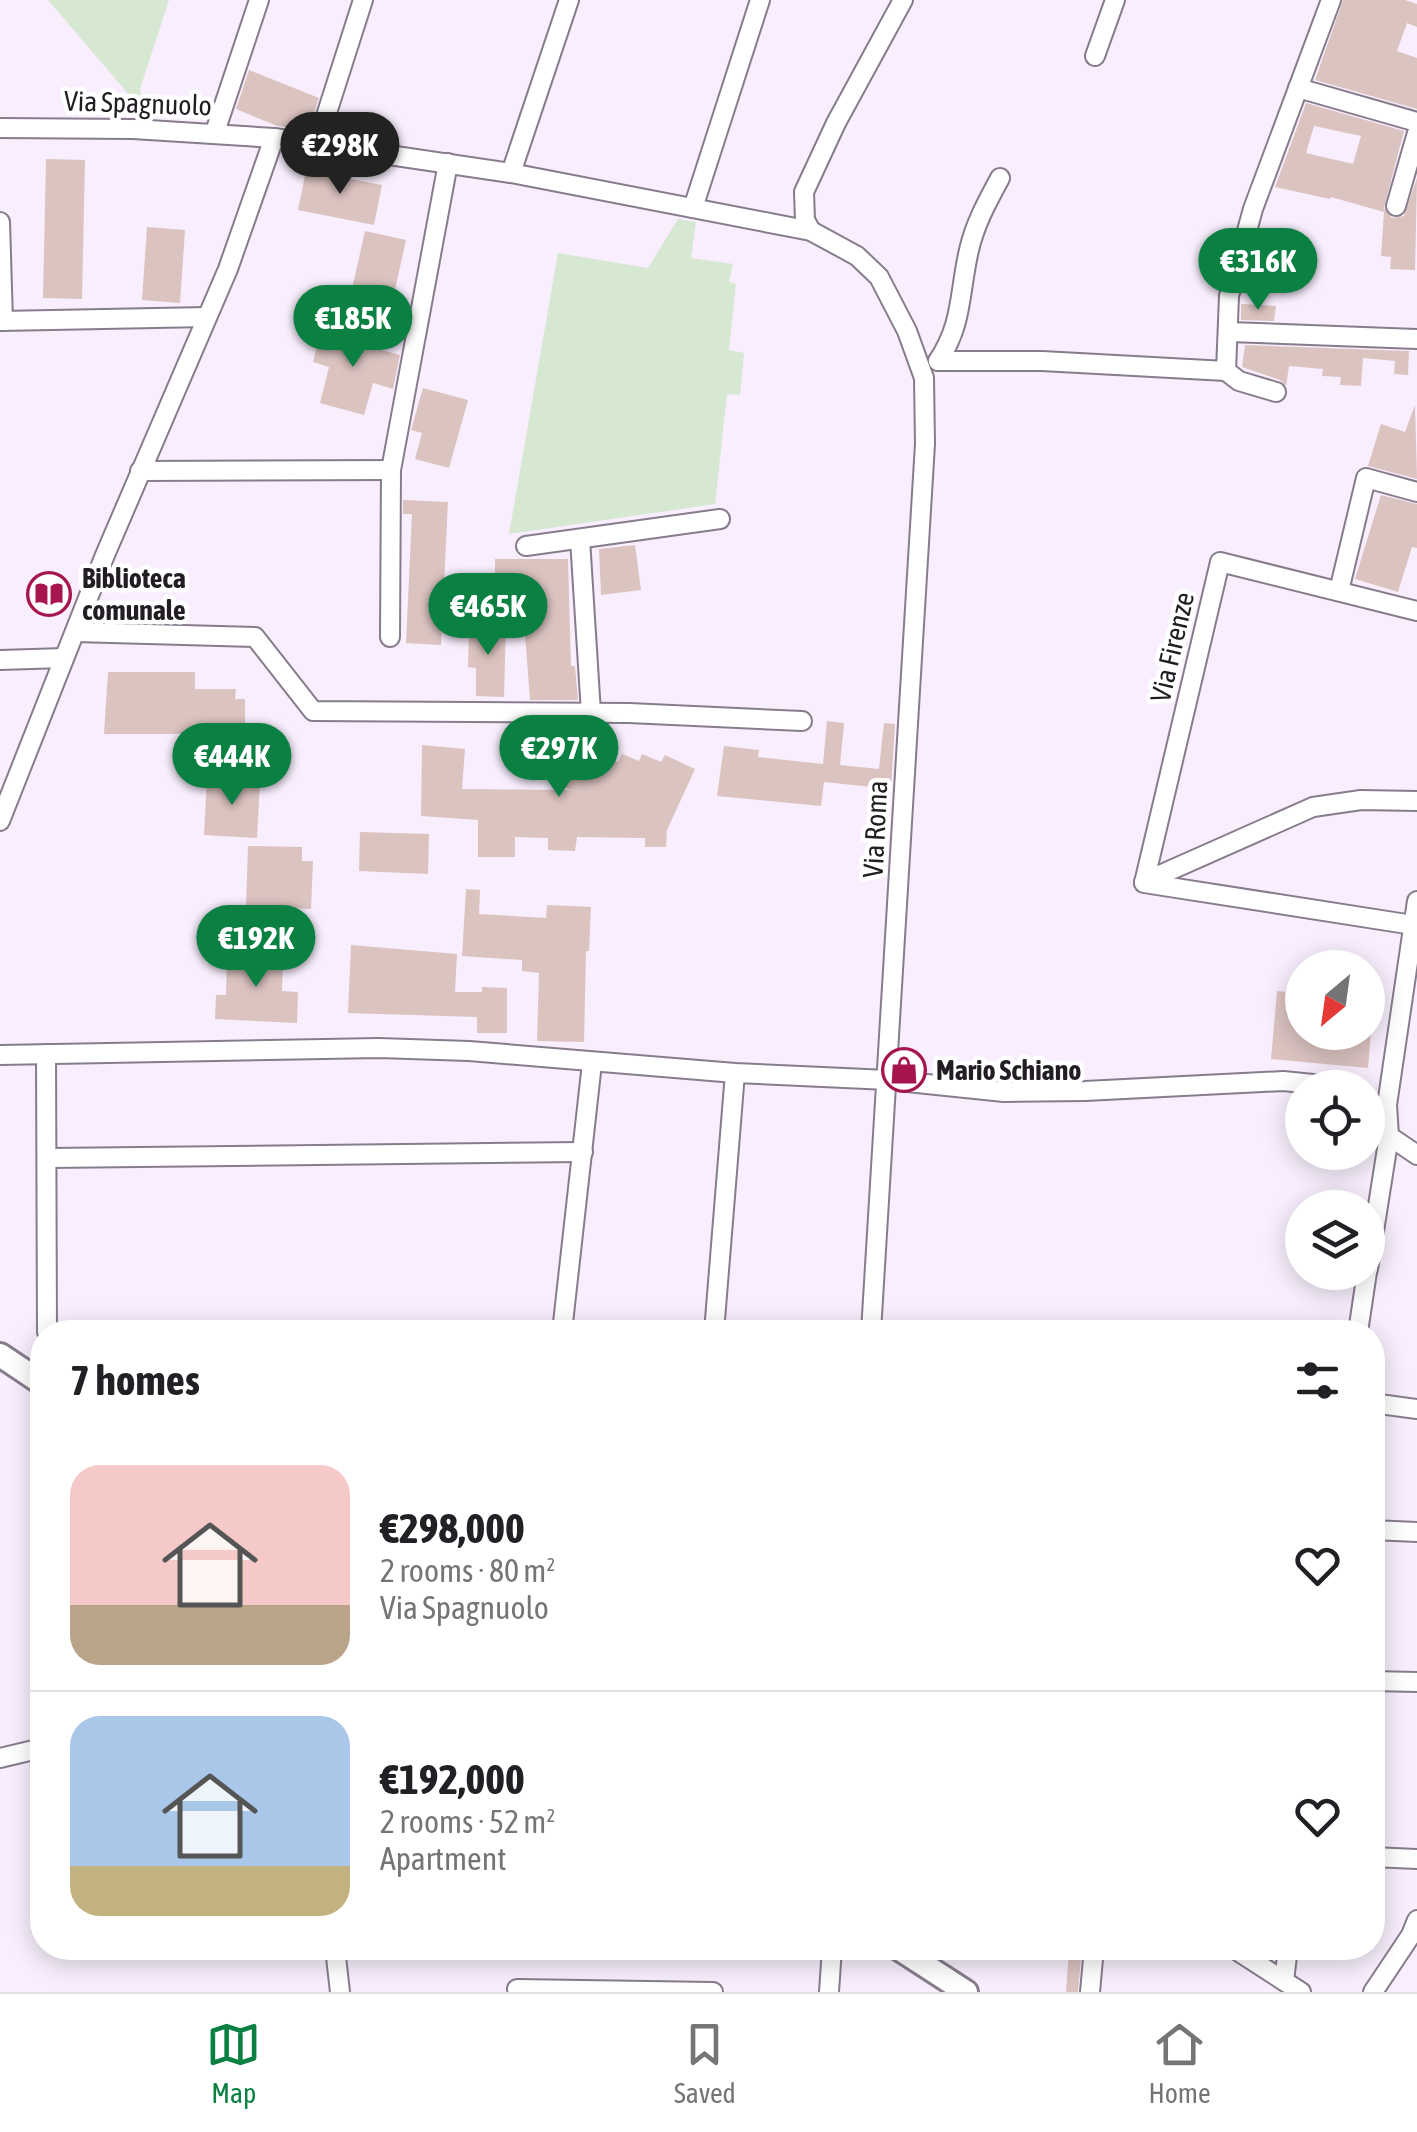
<!DOCTYPE html>
<meta charset="utf-8">
<style>
body{margin:0;font-family:"Asap Condensed",sans-serif;background:#f2f2f2;color:#202124;height:100vh;display:flex;flex-direction:column;font-size:38px;white-space:nowrap}
*{box-sizing:border-box;margin:0}
p{font-size:32px;color:#757577}
.icon{flex:none;width:55px;height:55px;fill:none;stroke:currentColor;stroke-width:2;stroke-linecap:round;stroke-linejoin:round}
.map{position:relative;flex:1;overflow:hidden}
.side{position:absolute;left:30px;top:1320px;width:1355px;height:640px;display:flex;flex-direction:column;background:#fff;border-radius:40px;box-shadow:0 5px 25px #0003}
.side>*{flex:none}
.needle{width:65px;rotate:209deg}
.fabs{position:absolute;left:1285px;top:950px;display:grid;gap:20px}
.fabs a{display:grid;place-items:center;width:100px;height:100px;border-radius:50%;background:#fff;box-shadow:0 5px 25px #0003;font-size:50px}
.price{position:absolute;translate:-50% -85px;padding:0 22px;border-radius:35px;background:#0b8043;color:#fff;font-size:32px;line-height:65px;filter:drop-shadow(0 2px 5px #0008)}
.price::after{content:'';position:absolute;left:50%;top:60px;width:30px;height:22px;margin-left:-15px;background:inherit;clip-path:polygon(0 0,100% 0,50% 100%)}
.price.active{background:#222;color:#fff}
ul{padding:0;list-style:none}
li{display:flex;align-items:center;gap:30px;height:250px;padding:0 40px}
li+li{border-top:2px solid #e0e0e0}
li span{display:grid;place-items:center;flex:none;width:280px;height:200px;border-radius:30px;color:#555}
li>.icon{margin-inline-start:auto}
span .icon{width:120px;height:120px;fill:#fffc;stroke-width:1}
li b{font-size:42px}
h2{display:flex;justify-content:space-between;align-items:center;height:120px;padding:0 40px;font-size:42px}
.tab-bar{display:flex;justify-content:space-around;align-items:center;height:140px;border-top:2px solid #e0e0e0;background:#fff;font-size:28px;color:#757577}
.tab-bar a{display:grid;justify-items:center;gap:5px}
.tab-bar .active{color:#0b8043}
.map>svg:first-child{display:block}
</style>
<div class="map">
<svg width="1417" height="1992" viewBox="0 0 1417 1992">
<rect width="100%" height="100%" fill="#f8eefd"/>
<!-- green -->
<g fill="#d6e8d2">
<path d="M 48,0 L 169,0 L 140,89 L 143,111 Z"/>
<path d="M 678,219 L 696,222 L 691,258 L 733,264 L 729,282 L 736,284 L 729,350 L 744,353 L 740,395 L 727,394 L 715,504 L 509,534 L 558,253 L 648,268 Z"/>
</g>
<!-- building -->
<g fill="#dbc3c0" fill-rule="evenodd">
<path d="M 1343,0 L 1405,0 L 1417,4 L 1417,27 L 1407,23 L 1397,51 L 1417,58 L 1417,109 L 1315,80 Z"/>
<path d="M 249,70 L 319,98 L 308,130 L 277,126 L 236,109 Z"/>
<path d="M 1306,103 L 1404,131 L 1384,208 L 1392,218 L 1404,216 L 1417,178 L 1415,270 L 1390,269 L 1391,257 L 1381,256 L 1384,212 L 1331,197 L 1330,199 L 1275,187 ZM 1314,126 L 1361,136 L 1353,164 L 1306,153 Z"/>
<path d="M 46,159 L 85,160 L 82,299 L 43,298 Z"/>
<path d="M 306,170 L 382,185 L 374,225 L 298,210 Z"/>
<path d="M 147,227 L 185,230 L 180,303 L 142,300 Z"/>
<path d="M 365,231 L 406,240 L 389,317 L 348,307 Z"/>
<path d="M 1241,304 L 1276,306 L 1274,321 L 1241,320 Z"/>
<path d="M 322,327 L 362,338 L 360,344 L 400,355 L 393,389 L 373,383 L 364,415 L 320,403 L 329,367 L 313,362 Z"/>
<path d="M 1245,345 L 1409,351 L 1408,375 L 1394,374 L 1395,361 L 1363,358 L 1361,386 L 1340,385 L 1341,377 L 1322,376 L 1323,369 L 1289,366 L 1286,386 L 1280,380 L 1242,367 Z"/>
<path d="M 423,388 L 468,400 L 449,468 L 415,459 L 422,433 L 411,430 Z"/>
<path d="M 1415,405 L 1417,479 L 1368,466 L 1381,424 L 1405,432 Z"/>
<path d="M 1381,495 L 1417,504 L 1417,548 L 1412,547 L 1398,592 L 1355,579 Z"/>
<path d="M 403,500 L 448,502 L 441,645 L 406,643 L 412,514 L 403,514 Z"/>
<path d="M 635,545 L 641,590 L 601,595 L 599,549 Z"/>
<path d="M 495,559 L 568,559 L 571,666 L 575,666 L 578,700 L 530,700 L 522,596 L 495,596 Z"/>
<path d="M 469,624 L 506,625 L 504,697 L 476,696 L 476,668 L 468,667 Z"/>
<path d="M 108,672 L 195,672 L 195,689 L 236,689 L 235,699 L 245,699 L 245,734 L 104,734 Z"/>
<path d="M 827,721 L 844,723 L 840,765 L 879,769 L 884,723 L 895,724 L 891,789 L 824,782 L 821,806 L 717,796 L 724,746 L 759,750 L 758,757 L 823,764 Z"/>
<path d="M 422,745 L 465,749 L 462,789 L 571,790 L 523,768 L 532,750 L 554,760 L 558,752 L 575,760 L 579,752 L 597,761 L 600,754 L 618,762 L 622,754 L 639,761 L 642,754 L 661,762 L 665,755 L 695,769 L 667,830 L 666,847 L 645,847 L 645,838 L 577,837 L 575,851 L 548,850 L 548,838 L 515,837 L 515,857 L 478,857 L 478,820 L 421,816 Z"/>
<path d="M 207,779 L 260,781 L 257,838 L 204,835 Z"/>
<path d="M 360,832 L 429,834 L 428,874 L 359,871 Z"/>
<path d="M 248,846 L 302,847 L 302,861 L 313,861 L 311,909 L 246,906 Z"/>
<path d="M 466,889 L 480,890 L 479,914 L 546,918 L 547,905 L 591,907 L 589,951 L 586,951 L 584,1042 L 537,1041 L 539,973 L 522,971 L 522,960 L 462,956 Z"/>
<path d="M 351,945 L 457,954 L 455,992 L 482,992 L 482,987 L 507,988 L 507,1033 L 477,1033 L 477,1017 L 348,1013 Z"/>
<path d="M 227,950 L 283,953 L 282,991 L 298,992 L 297,1023 L 215,1019 L 216,995 L 226,995 Z"/>
<path d="M 1277,991 L 1302,993 L 1302,1032 L 1371,1032 L 1368,1068 L 1271,1059 Z"/>
<path d="M 1069,1948 L 1082,1948 L 1078,1992 L 1066,1992 Z"/>
</g>
<g fill="none" stroke-linecap="round" stroke-linejoin="round">
<!-- minor casing -->
<g stroke="#877c8c" stroke-width="22">
<g id="minor">
<path d="M 1095,56 L 1115,0"/>
<path d="M 1298,88 L 1417,122"/>
<path d="M 0,128 L 133,129 L 274,138 L 511,173 L 811,231 L 857,256 L 879,277 L 907,331 L 924,378 L 925,444 L 871,1332"/>
<path d="M 215,132 L 259,0"/>
<path d="M 317,144 L 363,0"/>
<path d="M 511,173 L 569,0"/>
<path d="M 1396,206 L 1417,133"/>
<path d="M 693,208 L 760,0"/>
<path d="M 0,222 L 3,321"/>
<path d="M 811,231 L 805,220 L 804,192 L 836,123 L 903,0"/>
<path d="M 0,321 L 207,317"/>
<path d="M 1229,332 L 1417,339"/>
<path d="M 938,361 L 1042,361 L 1226,371 L 1229,296 L 1253,209 L 1331,0"/>
<path d="M 938,361 C 963,324 959,293 969,250 C 975,224 987,202 1000,178"/>
<path d="M 1226,371 L 1239,381 L 1276,392"/>
<path d="M 140,471 L 391,470"/>
<path d="M 580,539 L 591,713"/>
<path d="M 526,546 L 720,519"/>
<path d="M 1339,591 L 1366,478 L 1417,492"/>
<path d="M 75,632 L 255,637 L 313,711 L 629,713 L 802,721"/>
<path d="M 390,637 L 391,470 L 448,163"/>
<path d="M 0,660 L 64,658"/>
<path d="M 0,821 L 105,555 L 228,269 L 274,138"/>
<path d="M 1144,882 L 1313,807 L 1361,800 L 1417,801"/>
<path d="M 1417,901 L 1387,1105 L 1389,1136 L 1417,1155"/>
<path d="M 1413,925 L 1144,883 L 1220,562 L 1417,611"/>
<path d="M 46,1054 L 47,1332"/>
<path d="M 0,1055 L 379,1048 L 469,1051 L 735,1073 L 888,1080 L 1004,1092 L 1085,1091 L 1283,1081 L 1353,1088"/>
<path d="M 48,1158 L 583,1152"/>
<path d="M 1368,1269 L 1389,1136"/>
<path d="M 389,1332 L 448,1332"/>
<path d="M 562,1332 L 592,1063"/>
<path d="M 714,1332 L 735,1073"/>
<path d="M 1358,1332 L 1367,1272"/>
<path d="M 1372,1403 L 1417,1409"/>
<path d="M 1372,1530 L 1417,1532"/>
<path d="M 1372,1681 L 1417,1682"/>
<path d="M 0,1758 L 42,1748"/>
<path d="M 1372,1857 L 1417,1859"/>
<path d="M 335,1948 L 340,1992"/>
<path d="M 1233,1948 L 1301,1992"/>
<path d="M 1284,1981 L 1288,1948"/>
<path d="M 517,1989 L 713,1992"/>
<path d="M 829,1992 L 832,1948"/>
<path d="M 1090,1992 L 1094,1948"/>
<path d="M 1373,1992 L 1411,1935 L 1417,1920"/>
</g>
</g>
<!-- major casing -->
<g stroke="#877c8c" stroke-width="28">
<g id="major">
<path d="M 0,1355 L 42,1383"/>
<path d="M 898,1948 L 966,1992"/>
</g>
</g>
<!-- minor -->
<use href="#minor" stroke="#fff" stroke-width="18"/>
<!-- major -->
<use href="#major" stroke="#fff" stroke-width="22"/>
</g>
<!-- icons -->
<defs>
<g id="library-ring" transform="scale(2.25)"><circle r="9.5" fill="#fff" stroke="#a7154f" stroke-width="1.5"/><path d="M-6-4Q-3-5.5-.7-3.5V5Q-3 3-6 4ZM6-4Q3-5.5 .7-3.5V5Q3 3 6 4Z" fill="#a7154f"/></g>
<g id="shop-ring" transform="scale(2.25)"><circle r="9.5" fill="#fff" stroke="#a7154f" stroke-width="1.5"/><path d="M-5-2.5h2.3a2.7 3.5 0 0 1 5.4 0H5L5.5 6h-11ZM-1.5-2.5h3a1.5 2.3 0 0 0-3 0Z" fill="#a7154f"/></g>
</defs>
<g fill-rule="evenodd">
<use href="#library-ring" x="49" y="594"/>
<use href="#shop-ring" x="904" y="1070"/>
</g>
<g text-anchor="middle" stroke-width="9" stroke-linejoin="round" paint-order="stroke">
<!-- street labels -->
<g font-size="28" fill="#211d23" stroke="#fff">
<text transform="translate(138 103) rotate(2)" y="10">Via Spagnuolo</text>
<text transform="translate(1172 647) rotate(-77)" y="10">Via Firenze</text>
<text transform="translate(875 829) rotate(-87)" y="10">Via Roma</text>
</g>
<!-- poi labels -->
<g font-size="28" font-weight="bold" fill="#211d23" stroke="#fff" text-anchor="start">
<text x="82" y="588">Biblioteca<tspan x="82" dy="32">comunale</tspan></text>
<text x="936" y="1080">Mario Schiano</text>
</g>
</g>
</svg>
<div class="fabs">
<a><svg class="needle" viewBox="-14 -14 28 28"><path d="M0-13l5 13h-10z" fill="#e53935"/><path d="M0 13l5-13h-10z" fill="#757577"/></svg></a>
<a><svg class="icon" aria-label="locate" viewBox="0 0 24 24"><circle cx="12" cy="12" r="6"/><path d="M12 2v4M12 18v4M2 12h4M18 12h4"/></svg></a>
<a><svg class="icon" aria-label="layers" viewBox="0 0 24 24"><path d="M12 4l9 5-9 5-9-5zM3 14l9 5 9-5"/></svg></a>
</div>
<b class="price active" style="left:340px;top:197px">€298K</b>
<b class="price" style="left:1258px;top:313px">€316K</b>
<b class="price" style="left:353px;top:370px">€185K</b>
<b class="price" style="left:488px;top:658px">€465K</b>
<b class="price" style="left:559px;top:800px">€297K</b>
<b class="price" style="left:232px;top:808px">€444K</b>
<b class="price" style="left:256px;top:990px">€192K</b>
<section class="side">
<h2>7 homes<svg class="icon" aria-label="filters" viewBox="0 0 24 24"><path d="M4 7h16M4 17h16"/><circle cx="9" cy="7" r="2"/><circle cx="15" cy="17" r="2"/></svg></h2>
<ul>
<li><span style="background:linear-gradient(#f6c9c9 70%,#b9a48a 0)"><svg class="icon" aria-label="home" viewBox="0 0 24 24"><path d="M3 11l9-7 9 7M6 9v11h12V9"/></svg></span><div><b>€298,000</b><p>2 rooms · 80 m²</p><p>Via Spagnuolo</p></div><svg class="icon" aria-label="heart" viewBox="0 0 24 24"><path d="M12 20l-8-8c-3-5 5-10 8-4 3-6 11-1 8 4z"/></svg></li>
<li><span style="background:linear-gradient(#a9c7e8 75%,#c2b280 0)"><svg class="icon" aria-label="home" viewBox="0 0 24 24"><path d="M3 11l9-7 9 7M6 9v11h12V9"/></svg></span><div><b>€192,000</b><p>2 rooms · 52 m²</p><p>Apartment</p></div><svg class="icon" aria-label="heart" viewBox="0 0 24 24"><path d="M12 20l-8-8c-3-5 5-10 8-4 3-6 11-1 8 4z"/></svg></li>
</ul>
</section>
</div>
<nav class="tab-bar">
<a class="active"><svg class="icon" aria-label="map" viewBox="0 0 24 24"><path d="M3 6l6-2 6 2 6-2v14l-6 2-6-2-6 2zM9 4v14M15 6v14"/></svg>Map</a>
<a><svg class="icon" aria-label="saved" viewBox="0 0 24 24"><path d="M7 4h10v16l-5-4-5 4z"/></svg>Saved</a>
<a><svg class="icon" aria-label="home" viewBox="0 0 24 24"><path d="M3 11l9-7 9 7M6 9v11h12V9"/></svg>Home</a>
</nav>
